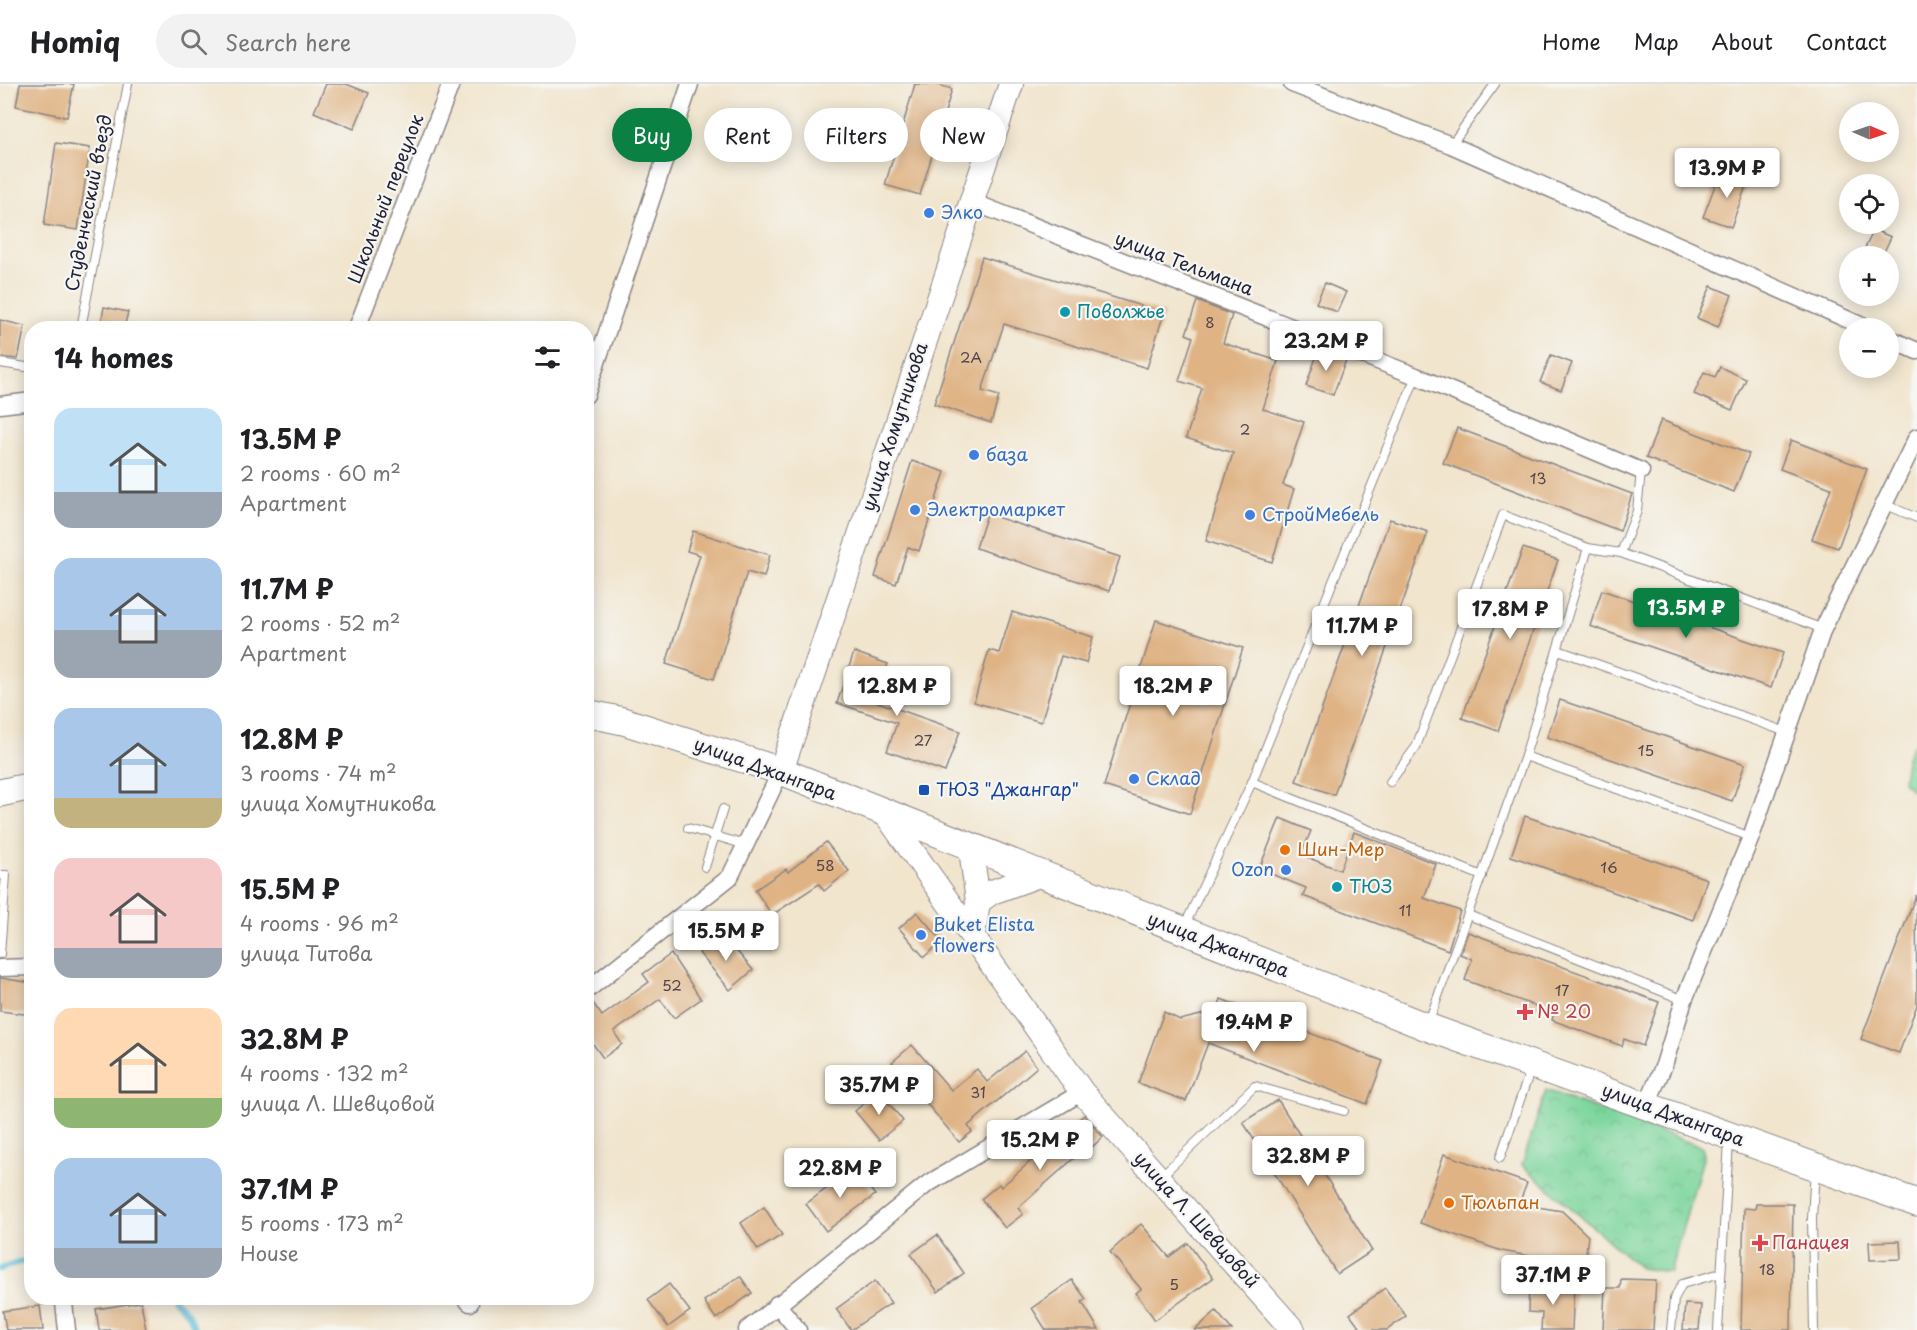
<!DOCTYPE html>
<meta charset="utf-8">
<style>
body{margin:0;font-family:"Playpen Sans",sans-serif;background:#f2f2f2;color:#202124;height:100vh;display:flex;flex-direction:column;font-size:22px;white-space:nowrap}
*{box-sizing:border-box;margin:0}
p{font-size:20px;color:#757577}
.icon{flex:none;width:33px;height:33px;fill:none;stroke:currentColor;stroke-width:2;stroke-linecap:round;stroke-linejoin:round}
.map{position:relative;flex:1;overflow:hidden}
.sheet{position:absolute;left:24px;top:237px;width:570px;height:984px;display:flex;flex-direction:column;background:#fff;border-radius:24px;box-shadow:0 3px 15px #0003}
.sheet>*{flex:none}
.guide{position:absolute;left:612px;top:24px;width:570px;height:54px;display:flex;gap:12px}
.needle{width:39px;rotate:92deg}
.controls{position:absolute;left:1839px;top:18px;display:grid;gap:12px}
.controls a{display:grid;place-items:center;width:60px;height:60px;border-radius:50%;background:#fff;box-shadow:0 3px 15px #0003;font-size:30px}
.price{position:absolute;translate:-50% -51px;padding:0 14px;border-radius:6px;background:#fff;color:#222;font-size:20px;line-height:39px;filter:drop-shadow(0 2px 3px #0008)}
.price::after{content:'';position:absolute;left:50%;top:36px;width:18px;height:14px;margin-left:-9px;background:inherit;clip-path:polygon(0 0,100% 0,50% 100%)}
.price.selected{background:#0b8043;color:#fff}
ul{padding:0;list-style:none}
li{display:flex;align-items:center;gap:18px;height:150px;padding:0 30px}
li span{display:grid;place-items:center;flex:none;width:168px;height:120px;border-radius:18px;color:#555}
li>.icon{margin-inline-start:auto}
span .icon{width:72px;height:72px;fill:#fffc;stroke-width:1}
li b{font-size:26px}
h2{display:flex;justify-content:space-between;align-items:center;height:72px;padding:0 30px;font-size:26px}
.pill{padding:0 21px;border-radius:27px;background:#fff;box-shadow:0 3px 15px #0003;font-size:21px;line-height:54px}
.pill.selected{background:#0b8043;color:#fff}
header{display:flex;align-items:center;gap:36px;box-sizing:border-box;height:84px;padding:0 30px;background:#fff;border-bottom:2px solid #e0e0e0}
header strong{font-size:28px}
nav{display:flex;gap:33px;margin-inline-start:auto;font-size:21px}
.search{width:420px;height:54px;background:#f2f2f2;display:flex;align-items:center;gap:15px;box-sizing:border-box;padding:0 21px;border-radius:33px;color:#757577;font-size:22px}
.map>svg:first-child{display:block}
</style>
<header>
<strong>Homiq</strong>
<div class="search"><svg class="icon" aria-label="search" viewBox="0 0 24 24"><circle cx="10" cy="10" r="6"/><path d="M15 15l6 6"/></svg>Search here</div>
<nav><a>Home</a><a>Map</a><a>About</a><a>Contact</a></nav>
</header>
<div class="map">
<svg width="1917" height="1246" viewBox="0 0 1917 1246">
<defs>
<pattern id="park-crowns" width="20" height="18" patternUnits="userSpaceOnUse" patternTransform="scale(1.5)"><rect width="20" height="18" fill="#7bd59b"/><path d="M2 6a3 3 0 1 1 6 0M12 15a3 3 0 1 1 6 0" fill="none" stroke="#6ab786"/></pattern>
</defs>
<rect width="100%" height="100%" fill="#f6f6f2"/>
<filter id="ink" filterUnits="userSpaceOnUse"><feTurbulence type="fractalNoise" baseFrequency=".0167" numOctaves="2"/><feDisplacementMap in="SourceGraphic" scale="12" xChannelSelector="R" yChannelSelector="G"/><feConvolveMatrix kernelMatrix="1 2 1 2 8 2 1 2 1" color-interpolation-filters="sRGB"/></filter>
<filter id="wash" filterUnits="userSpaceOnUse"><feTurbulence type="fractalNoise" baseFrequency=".008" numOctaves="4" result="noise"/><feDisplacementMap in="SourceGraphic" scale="24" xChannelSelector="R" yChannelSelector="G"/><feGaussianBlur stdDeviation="1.35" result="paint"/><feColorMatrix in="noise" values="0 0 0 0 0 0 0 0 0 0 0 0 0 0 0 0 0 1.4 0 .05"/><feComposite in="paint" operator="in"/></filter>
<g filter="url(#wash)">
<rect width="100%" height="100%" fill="#f1e5ce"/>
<!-- green -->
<path fill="#7bd59b" stroke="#4e7c6b" stroke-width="1.5" d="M 1917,659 L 1917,711 L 1903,698 C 1905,685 1905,665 1917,659 Z"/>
<!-- park -->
<path fill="url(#park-crowns)" stroke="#4e7c6b" stroke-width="1.5" d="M 1546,1006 L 1702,1063 L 1704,1071 L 1670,1188 L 1640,1184 L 1522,1081 Z"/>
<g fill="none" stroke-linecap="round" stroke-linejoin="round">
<!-- stream -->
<g stroke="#5abcd8" stroke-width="6">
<path d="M 0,1185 L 32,1174"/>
<path d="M 172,1214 L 189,1230 L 195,1246"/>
</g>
</g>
<g id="blocks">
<!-- building -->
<g fill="#dfb384">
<path d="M 20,0 L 74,0 L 67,33 L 16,22 Z"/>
<path d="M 326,0 L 346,0 L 369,9 L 354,45 L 314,28 Z"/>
<path d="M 915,0 L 935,0 L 952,5 L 920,111 L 885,101 Z"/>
<path d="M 56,59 L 90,64 L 78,146 L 44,141 Z"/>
<path d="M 1734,84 L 1750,91 L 1731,143 L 1703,133 L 1716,99 L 1727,103 Z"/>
<path d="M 1874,146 L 1891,153 L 1882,172 L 1861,172 Z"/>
<path d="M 982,173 L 1164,229 L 1147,284 L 1004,240 L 982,307 L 999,312 L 991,339 L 934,320 Z"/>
<path d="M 1325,199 L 1346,208 L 1337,228 L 1316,219 Z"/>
<path d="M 1711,202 L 1732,211 L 1718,243 L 1697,234 Z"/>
<path d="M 1197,217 L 1232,231 L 1223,259 L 1278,277 L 1263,325 L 1304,338 L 1283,401 L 1294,405 L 1272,478 L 1206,457 L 1233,369 L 1186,354 L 1202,304 L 1179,297 L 1193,253 L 1186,250 Z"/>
<path d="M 104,223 L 128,228 L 124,244 L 100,244 Z"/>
<path d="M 0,236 L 25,242 L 18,275 L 0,273 Z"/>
<path d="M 1319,265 L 1346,276 L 1333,311 L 1306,302 Z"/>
<path d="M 1551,271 L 1572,279 L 1561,306 L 1540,298 Z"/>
<path d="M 1720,283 L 1746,295 L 1732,326 L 1694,310 L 1704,288 L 1715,293 Z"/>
<path d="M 1661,336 L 1749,370 L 1734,408 L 1646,374 Z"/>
<path d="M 1457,344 L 1632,410 L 1620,447 L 1443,379 Z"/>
<path d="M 1791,356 L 1867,385 L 1838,464 L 1812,455 L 1831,404 L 1780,385 Z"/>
<path d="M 912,377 L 945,388 L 919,467 L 908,463 L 896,500 L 875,493 Z"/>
<path d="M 987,430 L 1120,473 L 1109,507 L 976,464 Z"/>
<path d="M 1390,435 L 1428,448 L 1334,711 L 1296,697 Z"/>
<path d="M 693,447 L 770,471 L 764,493 L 747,488 L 714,595 L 666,580 L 700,471 L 687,467 Z"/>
<path d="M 1523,464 L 1558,476 L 1498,647 L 1462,634 Z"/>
<path d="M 1602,506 L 1783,569 L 1771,604 L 1590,542 Z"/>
<path d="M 1012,528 L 1093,553 L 1086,579 L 1061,572 L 1041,638 L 974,618 L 989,566 L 999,569 Z"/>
<path d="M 1156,536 L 1243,564 L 1190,730 L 1104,702 Z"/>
<path d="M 854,568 L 888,580 L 875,617 L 960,647 L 945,688 L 887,667 L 897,639 L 837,619 Z"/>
<path d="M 1560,616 L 1745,680 L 1732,717 L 1547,653 Z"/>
<path d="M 1525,732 L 1707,795 L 1693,836 L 1511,772 Z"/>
<path d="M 1280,734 L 1311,747 L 1301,771 L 1340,786 L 1354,748 L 1436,780 L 1424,814 L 1460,827 L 1448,866 L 1303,812 L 1306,804 L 1259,785 Z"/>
<path d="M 826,758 L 849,787 L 824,807 L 819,800 L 772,831 L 755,806 L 786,785 L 788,788 Z"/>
<path d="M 1916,811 L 1917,921 L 1899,969 L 1861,955 Z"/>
<path d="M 917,828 L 942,857 L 924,873 L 899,844 Z"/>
<path d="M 1468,848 L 1659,918 L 1643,962 L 1624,955 L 1622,962 L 1552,936 L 1554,929 L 1465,896 L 1472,875 L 1460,870 Z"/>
<path d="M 722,850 L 753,886 L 730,906 L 699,869 Z"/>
<path d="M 671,870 L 701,915 L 674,934 L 660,915 L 614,948 L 622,960 L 603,974 L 586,950 L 586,917 L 591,916 L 602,932 L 649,898 L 643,890 Z"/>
<path d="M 0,894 L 32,899 L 32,931 L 0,927 Z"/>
<path d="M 1221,915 L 1383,977 L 1367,1020 L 1208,959 L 1186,1017 L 1138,999 L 1164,928 L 1180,936 L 1217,927 Z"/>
<path d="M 912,961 L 951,1006 L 977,985 L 987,998 L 1025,967 L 1037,983 L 968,1042 L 972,1048 L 959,1058 L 892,978 Z"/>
<path d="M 879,1007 L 903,1037 L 879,1056 L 855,1027 Z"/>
<path d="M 1278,1016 L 1372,1167 L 1337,1190 L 1243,1038 Z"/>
<path d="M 1084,1031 L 1103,1053 L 1092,1063 L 1090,1060 L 1018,1124 L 1023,1130 L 1005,1144 L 981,1115 L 999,1100 L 1001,1103 Z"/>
<path d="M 1444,1070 L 1527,1099 L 1519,1120 L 1562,1127 L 1588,1152 L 1584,1182 L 1502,1167 L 1420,1139 Z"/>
<path d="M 854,1084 L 875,1111 L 826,1147 L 806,1120 Z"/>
<path d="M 1756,1120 L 1793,1120 L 1791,1246 L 1741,1246 L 1744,1124 L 1755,1125 Z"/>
<path d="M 764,1123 L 782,1151 L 758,1166 L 741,1139 Z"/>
<path d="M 1141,1140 L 1169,1173 L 1188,1159 L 1213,1194 L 1155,1236 L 1136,1209 L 1141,1205 L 1110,1168 Z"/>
<path d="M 937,1151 L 964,1189 L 938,1208 L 911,1170 Z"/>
<path d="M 1900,1157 L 1901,1175 L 1870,1176 L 1869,1158 Z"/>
<path d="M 740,1192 L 752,1209 L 716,1235 L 704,1217 Z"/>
<path d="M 1621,1195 L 1656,1196 L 1653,1246 L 1603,1246 L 1605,1204 L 1620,1204 Z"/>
<path d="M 1072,1196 L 1086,1215 L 1082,1218 L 1099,1246 L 1046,1246 L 1032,1224 Z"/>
<path d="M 875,1197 L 891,1219 L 851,1246 L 836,1225 Z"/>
<path d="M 669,1200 L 690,1227 L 668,1243 L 648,1216 Z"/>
<path d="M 1529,1200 L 1574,1202 L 1572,1246 L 1541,1246 L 1542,1229 L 1528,1228 Z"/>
<path d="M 1385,1204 L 1406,1232 L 1387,1246 L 1362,1246 L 1350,1230 Z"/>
<path d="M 141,1218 L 146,1246 L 99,1246 L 96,1225 Z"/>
<path d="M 1685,1220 L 1701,1221 L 1699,1246 L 1683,1246 Z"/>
<path d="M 40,1222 L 43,1246 L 6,1246 L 3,1227 Z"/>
<path d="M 1216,1227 L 1232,1246 L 1195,1246 Z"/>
</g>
</g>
</g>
<g filter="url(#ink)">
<use href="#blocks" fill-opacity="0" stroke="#8a8484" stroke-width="1.5"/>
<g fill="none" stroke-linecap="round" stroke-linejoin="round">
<!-- lane casing -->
<g stroke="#8a8484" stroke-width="10">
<g id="lane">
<path d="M 1451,61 L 1495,0"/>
<path d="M 81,244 L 128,0"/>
<path d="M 0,279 L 26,283"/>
<path d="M 1884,420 L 1917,434"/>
<path d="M 1621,469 L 1637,427 L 1641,387"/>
<path d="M 1558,566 L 1789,649"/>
<path d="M 1525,672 L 1751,753"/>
<path d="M 1252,698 L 1482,792"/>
<path d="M 1390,698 L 1416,663 L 1503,431 L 1588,464 L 1621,469 L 1823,545"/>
<path d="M 688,744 L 746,761"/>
<path d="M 705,783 L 723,725"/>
<path d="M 0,791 L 6,791 L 0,870"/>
<path d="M 1468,831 L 1684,916"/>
<path d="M 1184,843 L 1252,698 L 1416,292"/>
<path d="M 1428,940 L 1525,672 L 1588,464"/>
<path d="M 1500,1074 L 1531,984"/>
<path d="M 1160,1093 L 1255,1002 L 1344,1027"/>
<path d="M 1671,1246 L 1674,1215 L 1682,1200 L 1721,1189"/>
<path d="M 1718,1246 L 1729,1057"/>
<path d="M 1814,1246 L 1812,1134 L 1815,1086"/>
</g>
</g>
<!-- street casing -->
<g stroke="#8a8484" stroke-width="19">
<g id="street">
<path d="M 1292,0 L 1451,61 L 1867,244"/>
<path d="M 970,117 L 1416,292 L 1641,387"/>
<path d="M 357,244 L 451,0"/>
<path d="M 1888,254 L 1917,267"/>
<path d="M 586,311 L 690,0"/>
<path d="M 0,321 L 32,317"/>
<path d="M 0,884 L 32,883"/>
<path d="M 586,907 L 730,793 L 781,687"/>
<path d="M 1646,1022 L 1664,981 L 1684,916 L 1751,753 L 1823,545 L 1917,353"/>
<path d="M 465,1214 L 470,1219"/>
<path d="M 64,1219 L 67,1246"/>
<path d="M 777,1220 L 798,1246"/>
<path d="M 747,1246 L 926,1101 L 1082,1008"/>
</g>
</g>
<!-- secondary casing -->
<g stroke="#8a8484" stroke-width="26">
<g id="secondary">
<path d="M 781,687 L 1011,0"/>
<path d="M 886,730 L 1082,1008 L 1293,1246"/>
<path d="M 971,765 L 978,818"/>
<path d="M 973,850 L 978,818 L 992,808 L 1039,791"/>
</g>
</g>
<!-- primary casing -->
<g stroke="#8a8484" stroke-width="29">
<g id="primary">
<path d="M 586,629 L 623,637 L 781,687 L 1427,943 L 1917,1119"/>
<path d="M 0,709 L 32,702"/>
</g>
</g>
<!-- lane -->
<use href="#lane" stroke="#fff" stroke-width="8"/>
<!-- street -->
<use href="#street" stroke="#fff" stroke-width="16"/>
<!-- secondary -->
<use href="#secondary" stroke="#fff" stroke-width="24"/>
<!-- primary -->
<use href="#primary" stroke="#fff" stroke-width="27"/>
</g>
</g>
<!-- markers -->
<g fill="#3f7fe0" stroke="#f6f6f2" stroke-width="2">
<circle cx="929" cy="129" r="6"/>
<circle cx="974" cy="371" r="6"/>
<circle cx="915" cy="426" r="6"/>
<circle cx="1250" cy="431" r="6"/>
<circle cx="1134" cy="695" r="6"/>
<circle cx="1286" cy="786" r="6"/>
<circle cx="921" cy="851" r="6"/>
</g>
<g fill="#0f9aa8" stroke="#f6f6f2" stroke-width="2">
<circle cx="1065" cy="228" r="6"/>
<circle cx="1337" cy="803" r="6"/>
</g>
<rect fill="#1a4fb4" stroke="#f6f6f2" stroke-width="2" x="918" y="700" width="12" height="12" rx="3"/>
<g fill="#e8710a" stroke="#f6f6f2" stroke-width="2">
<circle cx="1285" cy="766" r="6"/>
<circle cx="1449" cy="1119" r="6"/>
</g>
<g fill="#e0444e" stroke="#f6f6f2" stroke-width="2">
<path d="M1522 919h6v6h6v6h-6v6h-6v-6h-6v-6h6z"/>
<path d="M1757 1150h6v6h6v6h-6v6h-6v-6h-6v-6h6z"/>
</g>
<g text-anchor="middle" stroke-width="4.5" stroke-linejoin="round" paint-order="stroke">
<!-- number labels -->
<g font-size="15" fill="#51464d">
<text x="1210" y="244">8</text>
<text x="971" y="279">2А</text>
<text x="1245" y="351">2</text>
<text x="1538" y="400">13</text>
<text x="923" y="662">27</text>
<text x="1646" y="672">15</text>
<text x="825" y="787">58</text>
<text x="1609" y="789">16</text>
<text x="1405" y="832">11</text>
<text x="672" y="907">52</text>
<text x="1562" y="912">17</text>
<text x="978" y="1014">31</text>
<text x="1767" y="1191">18</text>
<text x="1174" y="1206">5</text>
</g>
<!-- street labels -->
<g font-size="18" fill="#22223b" stroke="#f6f6f2">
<text transform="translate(386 115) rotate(-69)" y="6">Школьный переулок</text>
<text transform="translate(89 119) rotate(-79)" y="6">Студенческий въезд</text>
<text transform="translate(1184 180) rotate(21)" y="6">улица Тельмана</text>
<text transform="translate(895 343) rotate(-72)" y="6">улица Хомутникова</text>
<text transform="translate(765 685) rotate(20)" y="6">улица Джангара</text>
<text transform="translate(1218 861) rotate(21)" y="6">улица Джангара</text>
<text transform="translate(1673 1031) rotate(20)" y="6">улица Джангара</text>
<text transform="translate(1196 1136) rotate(48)" y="6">улица Л. Шевцовой</text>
</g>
<!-- shop labels -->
<g font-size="18" fill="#366cbe" stroke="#f6f6f2" text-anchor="start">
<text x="941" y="135">Элко</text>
<text x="986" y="377">база</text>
<text x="927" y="432">Электромаркет</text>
<text x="1262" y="437">СтройМебель</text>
<text x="1146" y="701">Склад</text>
<text x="1274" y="792" text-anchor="end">Ozon</text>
<text x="933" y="847">Buket Elista<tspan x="933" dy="21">flowers</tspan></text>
</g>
<!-- culture labels -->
<g font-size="18" fill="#0d838f" stroke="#f6f6f2" text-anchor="start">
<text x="1077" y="234">Поволжье</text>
<text x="1349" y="809">ТЮЗ</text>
</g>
<!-- transit labels -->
<g font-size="18" fill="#164399" stroke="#f6f6f2" text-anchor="start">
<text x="936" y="712">ТЮЗ "Джангар"</text>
</g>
<!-- food labels -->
<g font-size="18" fill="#c56008" stroke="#f6f6f2" text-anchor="start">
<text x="1297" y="772">Шин-Мер</text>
<text x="1461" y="1125">Тюльпан</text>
</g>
<!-- health labels -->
<g font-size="18" fill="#be3a42" stroke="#f6f6f2" text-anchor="start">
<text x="1537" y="934">№ 20</text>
<text x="1772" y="1165">Панацея</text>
</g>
</g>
</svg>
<div class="controls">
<a><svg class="needle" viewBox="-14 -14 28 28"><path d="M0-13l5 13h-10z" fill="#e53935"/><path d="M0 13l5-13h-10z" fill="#757577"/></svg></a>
<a><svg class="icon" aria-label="locate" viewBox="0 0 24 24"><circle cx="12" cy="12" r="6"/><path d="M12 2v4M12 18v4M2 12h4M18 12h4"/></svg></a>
<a>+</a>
<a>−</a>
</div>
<b class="price" style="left:1727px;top:115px">13.9M ₽</b>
<b class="price" style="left:1326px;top:288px">23.2M ₽</b>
<b class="price selected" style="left:1686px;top:555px">13.5M ₽</b>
<b class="price" style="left:1510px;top:556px">17.8M ₽</b>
<b class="price" style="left:1362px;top:573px">11.7M ₽</b>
<b class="price" style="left:897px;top:633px">12.8M ₽</b>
<b class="price" style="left:1173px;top:633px">18.2M ₽</b>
<b class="price" style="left:726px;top:878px">15.5M ₽</b>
<b class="price" style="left:1254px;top:969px">19.4M ₽</b>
<b class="price" style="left:879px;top:1032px">35.7M ₽</b>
<b class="price" style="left:1040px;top:1087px">15.2M ₽</b>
<b class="price" style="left:1308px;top:1103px">32.8M ₽</b>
<b class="price" style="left:840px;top:1115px">22.8M ₽</b>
<b class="price" style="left:1553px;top:1222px">37.1M ₽</b>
<div class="guide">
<a class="pill selected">Buy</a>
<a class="pill">Rent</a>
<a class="pill">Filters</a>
<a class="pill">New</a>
</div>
<section class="sheet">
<h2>14 homes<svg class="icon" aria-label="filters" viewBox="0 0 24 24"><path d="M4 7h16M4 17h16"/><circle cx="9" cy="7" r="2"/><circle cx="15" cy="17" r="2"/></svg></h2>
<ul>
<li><span style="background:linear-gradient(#bfe0f5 70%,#9aa5b1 0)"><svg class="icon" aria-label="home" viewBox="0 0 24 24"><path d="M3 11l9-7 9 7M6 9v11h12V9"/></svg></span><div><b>13.5M ₽</b><p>2 rooms · 60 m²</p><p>Apartment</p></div></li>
<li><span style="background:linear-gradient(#a9c7e8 60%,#9aa5b1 0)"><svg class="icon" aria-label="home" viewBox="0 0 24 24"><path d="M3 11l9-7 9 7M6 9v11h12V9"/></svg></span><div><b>11.7M ₽</b><p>2 rooms · 52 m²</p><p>Apartment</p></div></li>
<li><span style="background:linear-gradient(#a9c7e8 75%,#c2b280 0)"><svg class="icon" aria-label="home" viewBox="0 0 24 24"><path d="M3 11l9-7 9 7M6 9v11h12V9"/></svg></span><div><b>12.8M ₽</b><p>3 rooms · 74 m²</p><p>улица Хомутникова</p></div></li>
<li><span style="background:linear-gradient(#f6c9c9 75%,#9aa5b1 0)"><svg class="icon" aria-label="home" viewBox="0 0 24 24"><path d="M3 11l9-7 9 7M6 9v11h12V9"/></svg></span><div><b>15.5M ₽</b><p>4 rooms · 96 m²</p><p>улица Титова</p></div></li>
<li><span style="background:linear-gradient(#ffd9b3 75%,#8fb573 0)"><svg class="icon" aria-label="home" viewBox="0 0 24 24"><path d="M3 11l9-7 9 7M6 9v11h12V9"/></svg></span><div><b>32.8M ₽</b><p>4 rooms · 132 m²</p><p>улица Л. Шевцовой</p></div></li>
<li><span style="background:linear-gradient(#a9c7e8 75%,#9aa5b1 0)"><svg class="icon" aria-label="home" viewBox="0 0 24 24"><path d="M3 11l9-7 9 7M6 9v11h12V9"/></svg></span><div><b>37.1M ₽</b><p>5 rooms · 173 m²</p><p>House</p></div></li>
</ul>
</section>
</div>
